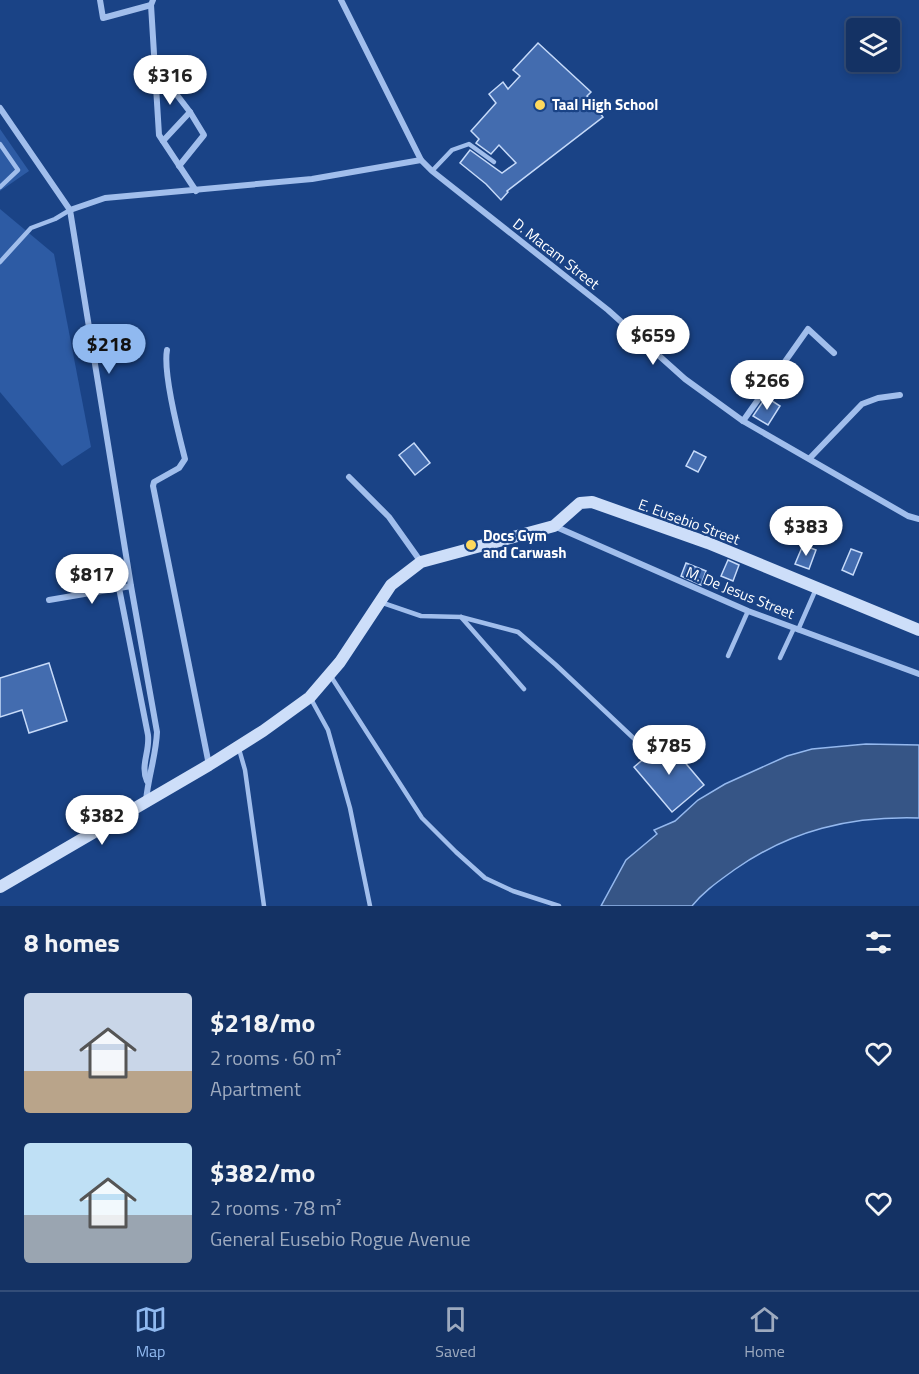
<!DOCTYPE html>
<meta charset="utf-8">
<style>
body{margin:0;font-family:"Titillium Web",sans-serif;background:#1d3a6a;color:#f1f3f6;height:100vh;display:flex;flex-direction:column;font-size:22px;white-space:nowrap}
*{box-sizing:border-box;margin:0}
p{font-size:20px;color:#9daabf}
.icon{flex:none;width:33px;height:33px;fill:none;stroke:currentColor;stroke-width:2;stroke-linecap:round;stroke-linejoin:round}
.map{position:relative;height:906px;overflow:hidden}
.sheet{display:flex;flex-direction:column;background:#143264;flex:1}
.sheet>*{flex:none}
.buttons{position:absolute;left:846px;top:18px;display:grid;gap:12px}
.buttons a{display:grid;place-items:center;width:54px;height:54px;border-radius:6px;background:#143264;box-shadow:0 3px 9px #0003,0 0 0 2px #334d78;font-size:30px}
.price{position:absolute;translate:-50% -51px;padding:0 14px;border-radius:21px;background:#fff;color:#222;font-size:20px;line-height:39px;filter:drop-shadow(0 2px 3px #0008)}
.price::after{content:'';position:absolute;left:50%;top:36px;width:18px;height:14px;margin-left:-9px;background:inherit;clip-path:polygon(0 0,100% 0,50% 100%)}
.price.on{background:#90b9f0;color:#111}
ul{padding:0;list-style:none}
li{display:flex;align-items:center;gap:18px;height:150px;padding:0 24px}
li span{display:grid;place-items:center;flex:none;width:168px;height:120px;border-radius:6px;color:#555}
li>.icon{margin-inline-start:auto}
span .icon{width:72px;height:72px;fill:#fffc;stroke-width:1}
li b{font-size:26px}
h2{display:flex;justify-content:space-between;align-items:center;height:72px;padding:0 24px;font-size:26px}
.menu{display:flex;justify-content:space-around;align-items:center;height:84px;border-top:2px solid #334d78;background:#143264;font-size:16px;color:#9daabf}
.menu a{display:grid;justify-items:center;gap:3px}
.menu .on{color:#90b9f0}
.map>svg:first-child{display:block}
</style>
<div class="map">
<svg width="919" height="906" viewBox="0 0 919 906">
<rect width="100%" height="100%" fill="#1a4386"/>
<!-- green -->
<g fill="#2d5ba4">
<path d="M 0,129 L 29,171 L 0,191 Z"/>
<path d="M 0,209 L 54,254 L 91,447 L 62,466 L 0,392 Z"/>
</g>
<!-- water -->
<path fill="#365586" stroke="#94b8ee" stroke-width="1.5" d="M 866,744 L 919,745 L 919,818 C 850,816 791,830 734,870 C 719,881 704,891 692,906 L 601,906 L 626,860 L 657,834 L 654,830 L 675,821 L 698,800 L 725,784 L 787,756 L 812,749 Z"/>
<!-- building -->
<g fill="#436caf" stroke="#c6daf9" stroke-width="1.5">
<path d="M 538,43 L 591,92 L 587,96 L 603,117 L 507,191 L 508,192 L 501,200 L 486,184 L 460,163 L 470,150 L 502,173 L 516,163 L 499,145 L 491,154 L 476,143 L 479,139 L 471,131 L 496,103 L 489,94 L 503,82 L 508,89 L 520,76 L 513,70 Z"/>
<path d="M 766,397 L 780,406 L 768,425 L 753,416 Z"/>
<path d="M 414,443 L 430,463 L 415,475 L 399,455 Z"/>
<path d="M 694,451 L 706,457 L 698,472 L 686,466 Z"/>
<path d="M 803,545 L 816,550 L 809,569 L 795,564 Z"/>
<path d="M 851,549 L 862,553 L 853,575 L 842,570 Z"/>
<path d="M 728,560 L 739,565 L 733,581 L 721,576 Z"/>
<path d="M 686,563 L 706,571 L 701,585 L 681,576 Z"/>
<path d="M 49,663 L 67,721 L 29,733 L 22,710 L 0,717 L 0,678 Z"/>
<path d="M 666,740 L 704,785 L 672,812 L 634,767 Z"/>
</g>
<g fill="none" stroke-linecap="round" stroke-linejoin="round">
<!-- lane -->
<g stroke="#a1beec" stroke-width="4.5">
<path d="M 0,144 L 18,170 L 0,187"/>
<path d="M 432,171 L 452,150 L 469,144 L 494,162"/>
<path d="M 0,262 L 31,228 L 55,219 L 70,210"/>
<path d="M 383,603 L 421,616 L 461,617 L 518,632 L 556,665 L 645,749"/>
<path d="M 461,617 L 524,689"/>
<path d="M 798,630 L 816,589"/>
<path d="M 728,656 L 748,611"/>
<path d="M 780,658 L 794,628"/>
<path d="M 330,675 L 422,818 L 456,852 L 485,878 L 513,891 L 559,906"/>
<path d="M 311,699 L 328,730 L 350,808 L 370,906"/>
<path d="M 239,749 L 245,770 L 264,906"/>
</g>
<!-- street -->
<g stroke="#a1beec" stroke-width="6">
<path d="M 100,0 L 103,18 L 151,5"/>
<path d="M 153,0 L 151,5 L 159,135 L 196,191"/>
<path d="M 341,0 L 421,160 L 432,171 L 608,310 L 685,379 L 743,421 L 908,516 L 919,519"/>
<path d="M 154,65 L 190,112 L 204,135 L 179,166"/>
<path d="M 0,108 L 70,210 L 105,198 L 312,179 L 421,160"/>
<path d="M 163,141 L 190,112"/>
<path d="M 70,210 L 131,586 L 157,732 C 156,756 148,777 146,801"/>
<path d="M 167,350 C 163,372 179,436 185,459 L 179,468 L 154,482 L 153,486 L 209,765"/>
<path d="M 743,421 L 808,329 L 834,353"/>
<path d="M 810,458 L 862,404 L 878,398 L 900,395"/>
<path d="M 349,477 L 389,517 L 421,562"/>
<path d="M 554,526 L 748,611 L 919,674"/>
<path d="M 119,588 L 148,735 C 150,752 140,765 147,781"/>
<path d="M 49,600 L 131,586"/>
</g>
<!-- secondary -->
<path stroke="#cddef9" stroke-width="12" d="M 0,887 L 209,765 L 263,731 L 310,697 L 340,662 L 391,585 L 421,562 L 554,526 L 580,503 L 592,502 L 708,543 L 919,630"/>
</g>
<!-- markers -->
<g fill="#fed95d" stroke="#1a4386" stroke-width="2">
<circle cx="540" cy="105" r="6"/>
<circle cx="471" cy="545" r="6"/>
</g>
<g text-anchor="middle" stroke-width="4.5" stroke-linejoin="round" paint-order="stroke">
<!-- poi labels -->
<g font-size="15" font-weight="bold" fill="#fff" stroke="#1a4386" text-anchor="start">
<text x="552" y="110">Taal High School</text>
<text x="483" y="541">Docs Gym<tspan x="483" dy="17">and Carwash</tspan></text>
</g>
<!-- street labels -->
<g font-size="15" fill="#fff" stroke="#1a4386">
<text transform="translate(556 254) rotate(38)" y="5">D. Macam Street</text>
<text transform="translate(689 522) rotate(20)" y="5">E. Eusebio Street</text>
<text transform="translate(740 593) rotate(22)" y="5">M. De Jesus Street</text>
</g>
</g>
</svg>
<div class="buttons">
<a><svg class="icon" aria-label="layers" viewBox="0 0 24 24"><path d="M12 4l9 5-9 5-9-5zM3 14l9 5 9-5"/></svg></a>
</div>
<b class="price" style="left:170px;top:106px">$316</b>
<b class="price" style="left:653px;top:366px">$659</b>
<b class="price on" style="left:109px;top:375px">$218</b>
<b class="price" style="left:767px;top:411px">$266</b>
<b class="price" style="left:806px;top:557px">$383</b>
<b class="price" style="left:92px;top:605px">$817</b>
<b class="price" style="left:669px;top:776px">$785</b>
<b class="price" style="left:102px;top:846px">$382</b>
</div>
<section class="sheet">
<h2>8 homes<svg class="icon" aria-label="filters" viewBox="0 0 24 24"><path d="M4 7h16M4 17h16"/><circle cx="9" cy="7" r="2"/><circle cx="15" cy="17" r="2"/></svg></h2>
<ul>
<li><span style="background:linear-gradient(#c9d6e8 65%,#b9a48a 0)"><svg class="icon" aria-label="home" viewBox="0 0 24 24"><path d="M3 11l9-7 9 7M6 9v11h12V9"/></svg></span><div><b>$218/mo</b><p>2 rooms · 60 m²</p><p>Apartment</p></div><svg class="icon" aria-label="heart" viewBox="0 0 24 24"><path d="M12 20l-8-8c-3-5 5-10 8-4 3-6 11-1 8 4z"/></svg></li>
<li><span style="background:linear-gradient(#bfe0f5 60%,#9aa5b1 0)"><svg class="icon" aria-label="home" viewBox="0 0 24 24"><path d="M3 11l9-7 9 7M6 9v11h12V9"/></svg></span><div><b>$382/mo</b><p>2 rooms · 78 m²</p><p>General Eusebio Rogue Avenue</p></div><svg class="icon" aria-label="heart" viewBox="0 0 24 24"><path d="M12 20l-8-8c-3-5 5-10 8-4 3-6 11-1 8 4z"/></svg></li>
</ul>
</section>
<nav class="menu">
<a class="on"><svg class="icon" aria-label="map" viewBox="0 0 24 24"><path d="M3 6l6-2 6 2 6-2v14l-6 2-6-2-6 2zM9 4v14M15 6v14"/></svg>Map</a>
<a><svg class="icon" aria-label="saved" viewBox="0 0 24 24"><path d="M7 4h10v16l-5-4-5 4z"/></svg>Saved</a>
<a><svg class="icon" aria-label="home" viewBox="0 0 24 24"><path d="M3 11l9-7 9 7M6 9v11h12V9"/></svg>Home</a>
</nav>
